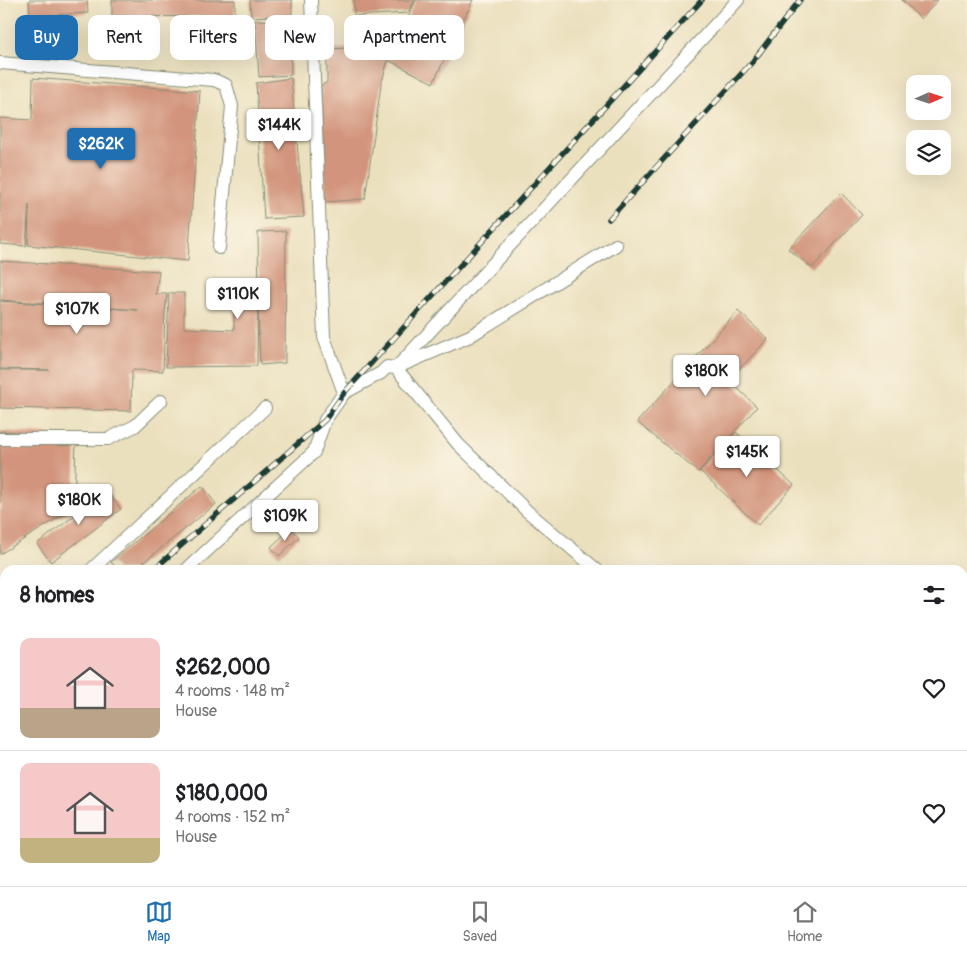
<!DOCTYPE html>
<meta charset="utf-8">
<style>
body{margin:0;font-family:Pangolin,sans-serif;background:#f2f2f2;color:#202124;height:100vh;display:flex;flex-direction:column;font-size:19px;white-space:nowrap}
*{box-sizing:border-box;margin:0}
p{font-size:16px;color:#757577}
.icon{flex:none;width:28px;height:28px;fill:none;stroke:currentColor;stroke-width:2;stroke-linecap:round;stroke-linejoin:round}
.map{position:relative;flex:1;overflow:hidden}
.details{position:absolute;left:0px;top:565px;width:968px;height:321px;display:flex;flex-direction:column;background:#fff;border-radius:15px 15px 0 0;box-shadow:0 5px 20px #0002}
.details>*{flex:none}
.banner{position:absolute;left:15px;top:15px;width:500px;height:45px;display:flex;gap:10px}
.needle{width:32px;rotate:87deg}
.tools{position:absolute;left:906px;top:75px;display:grid;gap:10px}
.tools a{display:grid;place-items:center;width:45px;height:45px;border-radius:10px;background:#fff;box-shadow:0 5px 20px #0002;font-size:25px}
.price{position:absolute;translate:-50% -42px;padding:0 11px;border-radius:5px;background:#fff;color:#222;font-size:16px;line-height:32px;filter:drop-shadow(0 1px 2px #0008)}
.price::after{content:'';position:absolute;left:50%;top:30px;width:15px;height:11px;margin-left:-8px;background:inherit;clip-path:polygon(0 0,100% 0,50% 100%)}
.price.selected{background:#1f6fb2;color:#fff}
ul{padding:0;list-style:none}
li{display:flex;align-items:center;gap:15px;height:125px;padding:0 20px}
li+li{border-top:1px solid #e0e0e0}
li span{display:grid;place-items:center;flex:none;width:140px;height:100px;border-radius:10px;color:#555}
li>.icon{margin-inline-start:auto}
span .icon{width:60px;height:60px;fill:#fffc;stroke-width:1}
li b{font-size:21px}
h2{display:flex;justify-content:space-between;align-items:center;height:60px;padding:0 20px;font-size:21px}
.tag{padding:0 18px;border-radius:10px;background:#fff;box-shadow:0 5px 20px #0002;font-size:18px;line-height:45px}
.tag.selected{background:#1f6fb2;color:#fff}
.menu{display:flex;justify-content:space-around;align-items:center;height:70px;border-top:1px solid #e0e0e0;background:#fff;font-size:14px;color:#757577}
.menu a{display:grid;justify-items:center;gap:2px}
.menu .selected{color:#1f6fb2}
.map>svg:first-child{display:block}
</style>
<div class="map">
<svg width="967" height="886" viewBox="0 0 967 886">
<rect width="100%" height="100%" fill="#fcf5e5"/>
<filter id="ink" filterUnits="userSpaceOnUse"><feTurbulence type="fractalNoise" baseFrequency=".02" numOctaves="2"/><feDisplacementMap in="SourceGraphic" scale="10" xChannelSelector="R" yChannelSelector="G"/><feConvolveMatrix kernelMatrix="1 2 1 2 8 2 1 2 1" color-interpolation-filters="sRGB"/></filter>
<filter id="wash" filterUnits="userSpaceOnUse"><feTurbulence type="fractalNoise" baseFrequency=".0096" numOctaves="4" result="noise"/><feDisplacementMap in="SourceGraphic" scale="20" xChannelSelector="R" yChannelSelector="G"/><feGaussianBlur stdDeviation="1.12" result="paint"/><feColorMatrix in="noise" values="0 0 0 0 0 0 0 0 0 0 0 0 0 0 0 0 0 1.4 0 .05"/><feComposite in="paint" operator="in"/></filter>
<g filter="url(#wash)">
<rect width="100%" height="100%" fill="#ebe0be"/>
<g id="blocks">
<!-- building -->
<g fill="#d2947c">
<path d="M 29,0 L 87,0 L 88,13 L 30,16 Z"/>
<path d="M 112,0 L 235,0 L 235,17 L 112,16 Z"/>
<path d="M 250,0 L 292,0 L 292,15 L 251,17 Z"/>
<path d="M 354,0 L 415,0 L 408,13 L 354,16 Z"/>
<path d="M 416,0 L 473,0 L 433,83 L 388,60 L 381,85 L 365,199 L 325,202 L 321,86 L 327,82 L 327,49 L 393,46 L 390,55 Z"/>
<path d="M 902,0 L 938,0 L 921,19 Z"/>
<path d="M 255,20 L 290,21 L 291,75 L 259,77 Z"/>
<path d="M 33,78 L 200,91 L 188,261 L 28,245 L 29,205 L 26,246 L 0,244 L 0,118 L 32,120 Z"/>
<path d="M 291,78 L 304,217 L 264,219 L 256,83 Z"/>
<path d="M 841,193 L 862,215 L 812,268 L 788,249 Z"/>
<path d="M 286,231 L 285,363 L 260,365 L 258,303 L 257,366 L 166,367 L 169,293 L 184,293 L 184,328 L 234,330 L 234,300 L 259,299 L 258,232 Z"/>
<path d="M 0,261 L 159,271 L 156,294 L 167,294 L 165,312 L 163,371 L 132,370 L 131,411 L 0,408 L 0,370 L 49,370 L 0,369 L 0,301 L 138,310 L 0,300 Z"/>
<path d="M 738,311 L 768,339 L 729,380 L 757,407 L 698,472 L 637,422 Z"/>
<path d="M 0,431 L 76,436 L 74,508 L 0,554 Z"/>
<path d="M 736,432 L 794,485 L 758,525 L 700,471 Z"/>
<path d="M 202,486 L 216,504 L 134,570 L 119,570 L 111,562 Z"/>
<path d="M 107,491 L 121,509 L 51,562 L 37,544 Z"/>
<path d="M 291,528 L 299,537 L 279,556 L 271,547 Z"/>
<path d="M 962,720 L 967,738 L 967,886 L 957,886 L 956,881 L 962,881 Z"/>
<path d="M 0,799 L 5,799 L 5,841 L 0,813 Z"/>
<path d="M 9,881 L 23,881 L 23,882 L 10,885 Z"/>
<path d="M 580,881 L 581,886 L 557,886 L 557,885 Z"/>
<path d="M 681,881 L 731,881 L 732,886 L 682,886 Z"/>
<path d="M 818,881 L 862,881 L 863,886 L 819,886 Z"/>
</g>
</g>
</g>
<g filter="url(#ink)">
<use href="#blocks" fill-opacity="0" stroke="#858e79" stroke-width="1"/>
<g fill="none" stroke-linecap="round" stroke-linejoin="round">
<!-- service casing -->
<g stroke="#858e79" stroke-width="14">
<g id="service">
<path d="M 0,63 L 214,80 L 226,85 L 232,106 L 219,248"/>
<path d="M 400,366 L 470,336 L 616,245"/>
<path d="M 396,368 L 738,0"/>
<path d="M 344,393 L 381,373 L 387,367 L 396,368 L 458,444 L 527,511 L 597,570"/>
<path d="M 0,439 L 108,439 L 135,426 L 161,401"/>
<path d="M 91,570 L 265,408"/>
<path d="M 186,570 L 314,452 L 325,420 L 344,393 L 324,337 L 311,0"/>
<path d="M 962,631 L 967,630"/>
<path d="M 0,653 L 5,649"/>
<path d="M 0,740 L 5,735"/>
<path d="M 188,881 L 189,886"/>
<path d="M 207,881 L 216,886"/>
<path d="M 625,881 L 626,886"/>
<path d="M 794,881 L 795,886"/>
<path d="M 275,886 L 300,881"/>
<path d="M 464,886 L 495,881"/>
</g>
</g>
<!-- service -->
<use href="#service" stroke="#fff" stroke-width="12"/>
<!-- rail casing -->
<g stroke="#1f3d34" stroke-width="5.5">
<g id="rail">
<path d="M 609,219 L 753,61 L 800,0"/>
<path d="M 153,570 L 325,420 L 344,393 L 702,0"/>
<path d="M 0,703 L 5,699"/>
</g>
</g>
<!-- rail -->
<use href="#rail" stroke="#fcf5e5" stroke-width="4" stroke-dasharray="11" stroke-linecap="butt"/>
</g>
</g>
</svg>
<div class="tools">
<a><svg class="needle" viewBox="-14 -14 28 28"><path d="M0-13l5 13h-10z" fill="#e53935"/><path d="M0 13l5-13h-10z" fill="#757577"/></svg></a>
<a><svg class="icon" aria-label="layers" viewBox="0 0 24 24"><path d="M12 4l9 5-9 5-9-5zM3 14l9 5 9-5"/></svg></a>
</div>
<b class="price" style="left:279px;top:151px">$144K</b>
<b class="price selected" style="left:101px;top:170px">$262K</b>
<b class="price" style="left:238px;top:320px">$110K</b>
<b class="price" style="left:77px;top:335px">$107K</b>
<b class="price" style="left:706px;top:397px">$180K</b>
<b class="price" style="left:747px;top:478px">$145K</b>
<b class="price" style="left:79px;top:526px">$180K</b>
<b class="price" style="left:285px;top:542px">$109K</b>
<div class="banner">
<a class="tag selected">Buy</a>
<a class="tag">Rent</a>
<a class="tag">Filters</a>
<a class="tag">New</a>
<a class="tag">Apartment</a>
</div>
<section class="details">
<h2>8 homes<svg class="icon" aria-label="filters" viewBox="0 0 24 24"><path d="M4 7h16M4 17h16"/><circle cx="9" cy="7" r="2"/><circle cx="15" cy="17" r="2"/></svg></h2>
<ul>
<li><span style="background:linear-gradient(#f6c9c9 70%,#b9a48a 0)"><svg class="icon" aria-label="home" viewBox="0 0 24 24"><path d="M3 11l9-7 9 7M6 9v11h12V9"/></svg></span><div><b>$262,000</b><p>4 rooms · 148 m²</p><p>House</p></div><svg class="icon" aria-label="heart" viewBox="0 0 24 24"><path d="M12 20l-8-8c-3-5 5-10 8-4 3-6 11-1 8 4z"/></svg></li>
<li><span style="background:linear-gradient(#f6c9c9 75%,#c2b280 0)"><svg class="icon" aria-label="home" viewBox="0 0 24 24"><path d="M3 11l9-7 9 7M6 9v11h12V9"/></svg></span><div><b>$180,000</b><p>4 rooms · 152 m²</p><p>House</p></div><svg class="icon" aria-label="heart" viewBox="0 0 24 24"><path d="M12 20l-8-8c-3-5 5-10 8-4 3-6 11-1 8 4z"/></svg></li>
</ul>
</section>
</div>
<nav class="menu">
<a class="selected"><svg class="icon" aria-label="map" viewBox="0 0 24 24"><path d="M3 6l6-2 6 2 6-2v14l-6 2-6-2-6 2zM9 4v14M15 6v14"/></svg>Map</a>
<a><svg class="icon" aria-label="saved" viewBox="0 0 24 24"><path d="M7 4h10v16l-5-4-5 4z"/></svg>Saved</a>
<a><svg class="icon" aria-label="home" viewBox="0 0 24 24"><path d="M3 11l9-7 9 7M6 9v11h12V9"/></svg>Home</a>
</nav>
